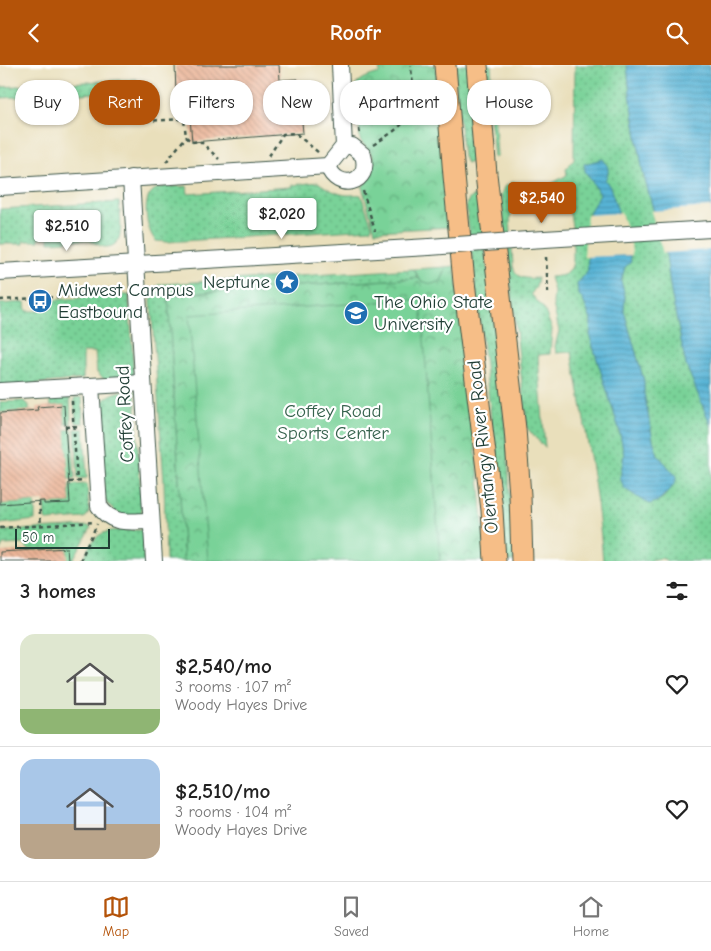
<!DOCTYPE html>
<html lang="en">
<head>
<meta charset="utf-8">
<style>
  :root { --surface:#fff; --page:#f2f2f2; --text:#222; --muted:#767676; --line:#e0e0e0; --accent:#b45309 }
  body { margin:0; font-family:"Comic Neue",sans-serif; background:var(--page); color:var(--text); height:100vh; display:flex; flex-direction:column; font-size:19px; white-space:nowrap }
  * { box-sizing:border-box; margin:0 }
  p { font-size:16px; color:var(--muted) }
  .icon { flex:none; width:28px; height:28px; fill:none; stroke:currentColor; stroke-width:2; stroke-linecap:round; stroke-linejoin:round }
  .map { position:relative; height:496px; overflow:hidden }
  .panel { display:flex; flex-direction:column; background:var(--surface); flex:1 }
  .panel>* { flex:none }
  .banner { position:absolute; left:15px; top:15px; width:681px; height:45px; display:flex; gap:10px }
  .scale { position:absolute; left:15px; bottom:12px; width:95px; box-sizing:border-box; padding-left:5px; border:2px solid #1f3d34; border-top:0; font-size:14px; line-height:18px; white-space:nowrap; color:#1f3d34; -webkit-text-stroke:4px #fff; paint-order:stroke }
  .price { position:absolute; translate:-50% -42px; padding:0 11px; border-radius:5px; background:#fff; color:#222; font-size:16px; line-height:32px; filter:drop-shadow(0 1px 2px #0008) }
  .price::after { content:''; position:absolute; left:50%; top:30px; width:15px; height:11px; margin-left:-8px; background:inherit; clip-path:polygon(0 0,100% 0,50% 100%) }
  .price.current { background:var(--accent); color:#fff }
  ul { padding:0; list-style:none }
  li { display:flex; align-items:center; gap:15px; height:125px; padding:0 20px }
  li+li { border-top:1px solid var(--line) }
  li span { display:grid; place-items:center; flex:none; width:140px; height:100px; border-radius:15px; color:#555 }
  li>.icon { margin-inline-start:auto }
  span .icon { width:60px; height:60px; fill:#fffc; stroke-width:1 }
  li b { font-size:21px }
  h2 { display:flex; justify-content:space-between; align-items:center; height:60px; padding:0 20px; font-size:21px }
  .pill { padding:0 18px; border-radius:20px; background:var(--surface); box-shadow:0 1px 4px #0004; font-size:18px; line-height:45px }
  .pill.current { background:var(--accent); color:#fff }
  header { display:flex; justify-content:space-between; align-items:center; height:65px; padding:0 20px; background:var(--accent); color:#fff; font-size:22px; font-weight:700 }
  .dock { display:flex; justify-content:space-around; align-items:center; height:70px; border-top:1px solid var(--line); background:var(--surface); font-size:14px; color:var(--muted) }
  .dock a { display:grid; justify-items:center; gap:2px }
  .dock .current { color:var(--accent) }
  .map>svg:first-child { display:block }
  .grass { fill:url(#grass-dots); stroke:#4c8866; fill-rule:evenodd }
  .park { fill:url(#park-crowns); stroke:#4c8866 }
  .garden { fill:#79d298; stroke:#4c8866 }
  .water { fill:url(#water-rules); stroke:#3b7884 }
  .pier { fill:#e9dfbb }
  .building { fill:url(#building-back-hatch) }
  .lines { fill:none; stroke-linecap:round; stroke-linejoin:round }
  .minor-casing { stroke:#3d5548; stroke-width:18 }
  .major-casing { stroke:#3d5548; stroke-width:23 }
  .path { stroke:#3d5548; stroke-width:2.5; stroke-dasharray:4 4; stroke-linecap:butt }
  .minor { stroke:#fff; stroke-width:16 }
  .major { stroke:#f6be87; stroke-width:21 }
  .minor-bridge-casing { stroke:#3d5548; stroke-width:18; stroke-linecap:butt }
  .minor-bridge { stroke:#fff; stroke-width:16 }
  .labels { text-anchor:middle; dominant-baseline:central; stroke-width:4.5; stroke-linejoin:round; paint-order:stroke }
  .poi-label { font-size:19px; fill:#1f3d34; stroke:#fff; text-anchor:start }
  .park-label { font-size:19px; fill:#36624d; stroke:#fff }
  .street-label { font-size:19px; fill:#1f3d34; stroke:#fff }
</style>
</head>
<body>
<header><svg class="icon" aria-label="back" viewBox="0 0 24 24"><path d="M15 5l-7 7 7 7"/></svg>Roofr<svg class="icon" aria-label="search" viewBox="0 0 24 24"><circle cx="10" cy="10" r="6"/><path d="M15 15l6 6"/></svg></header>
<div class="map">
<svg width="711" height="496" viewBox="0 0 711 496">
  <defs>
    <pattern id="grass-dots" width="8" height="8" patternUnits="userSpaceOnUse" patternTransform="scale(1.25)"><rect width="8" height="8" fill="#79d298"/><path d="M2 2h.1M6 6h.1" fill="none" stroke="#63ac7d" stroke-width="1.8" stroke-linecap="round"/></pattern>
    <pattern id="park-crowns" width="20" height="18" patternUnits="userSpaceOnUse" patternTransform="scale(1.25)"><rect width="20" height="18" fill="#79d298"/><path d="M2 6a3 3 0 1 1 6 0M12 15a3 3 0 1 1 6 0" fill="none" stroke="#63ac7d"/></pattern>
    <pattern id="water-rules" width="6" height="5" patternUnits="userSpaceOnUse" patternTransform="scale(1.25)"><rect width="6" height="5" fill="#57b3d5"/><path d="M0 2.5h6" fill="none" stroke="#4793ae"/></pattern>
    <pattern id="building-back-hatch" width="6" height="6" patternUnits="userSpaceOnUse" patternTransform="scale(1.25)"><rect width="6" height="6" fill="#ebb395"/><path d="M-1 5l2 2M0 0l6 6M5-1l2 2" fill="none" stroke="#be937a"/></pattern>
  </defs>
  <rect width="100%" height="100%" fill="#fff"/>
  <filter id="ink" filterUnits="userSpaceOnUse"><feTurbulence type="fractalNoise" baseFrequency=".02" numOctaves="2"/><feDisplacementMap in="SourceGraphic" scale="10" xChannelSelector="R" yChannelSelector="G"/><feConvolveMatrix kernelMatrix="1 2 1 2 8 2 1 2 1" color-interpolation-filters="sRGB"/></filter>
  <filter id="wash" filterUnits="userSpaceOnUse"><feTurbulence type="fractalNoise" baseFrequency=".0096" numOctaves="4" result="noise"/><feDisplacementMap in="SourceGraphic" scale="20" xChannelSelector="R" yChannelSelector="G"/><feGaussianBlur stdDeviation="1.12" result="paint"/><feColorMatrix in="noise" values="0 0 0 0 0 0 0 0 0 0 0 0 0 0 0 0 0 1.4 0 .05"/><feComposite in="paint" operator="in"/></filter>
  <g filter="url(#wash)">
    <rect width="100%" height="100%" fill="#e9dfbb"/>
    <g class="grass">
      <path d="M454 0H469L476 96 467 98 463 92Z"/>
      <path d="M485 0H491L497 90 494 93Z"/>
      <path d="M575 0H627L630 29 643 108 666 190 671 227 686 300 711 361V496H667C662 492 656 493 650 496H603C598 426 584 357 572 287L556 288 555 281 559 266 553 239 554 226 550 212C563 211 571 210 573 196 573 183 574 147 565 139 560 135 551 137 545 137L549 120 567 110 566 104 574 94ZM585 106 605 115 614 133 625 202 621 216 625 231 624 246 644 316V328L653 375 658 390 672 408C670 425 669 433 650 439L620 413 624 390 619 364 590 272 591 255 583 235 578 228 577 219 588 206 589 148 596 138 600 129Z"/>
      <path d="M137 14 138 26 0 33V22Z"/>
      <path d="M318 117C326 123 338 130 348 130 353 130 356 129 361 130L372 161 371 164 167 177 156 176C146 166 140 131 156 124 164 120 178 122 187 121L188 129 291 122 292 120Z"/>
      <path d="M513 117C526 118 531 125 533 137L516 141 512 145 510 153 513 201C516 214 526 214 538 213L536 222 531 229 544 244 552 264 550 289 538 290 545 383 527 363 501 131 504 122Z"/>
      <path d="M479 130 507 379 514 496H505L500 428 466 139 471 132Z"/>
      <path d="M119 137C120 152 127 184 104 182 99 181 94 177 89 176 77 174 62 177 49 177V172L39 173V176H23V179H0V144Z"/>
      <path d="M414 204 418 213 168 230 184 496H166L164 416 151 237C152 228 152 221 163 219Z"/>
      <path d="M117 224 123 230H129L134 314 105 315 97 308 95 287H83V314L0 322V239L25 237 26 246H39L38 236 80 233 92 227Z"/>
      <path d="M135 325 142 454C127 452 113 450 105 435L100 341C108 327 120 326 135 325Z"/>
      <path d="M82 332 83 358H76L74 333Z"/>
      <path d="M70 333 71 359H65L64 340 51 341 50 334Z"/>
      <path d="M24 336 29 340V346L0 348V337Z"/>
      <path d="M72 364 75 414H68L65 365Z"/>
      <path d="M75 364H84L87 413 78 414Z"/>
      <path d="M87 419 89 446 87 451 84 453 48 456 45 454 44 439 70 438 69 420Z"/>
      <path d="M0 437V439L35 437V455L0 459Z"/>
      <path d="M89 461 91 463 72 496 29 485 24 479 3 480 0 486V466Z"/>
      <path d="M143 465 144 496H83C96 460 109 466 143 465Z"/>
    </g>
    <g class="park">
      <path d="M379 0H436L450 162 375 166 362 122 372 110 373 101V91L360 75 359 57H353C353 28 346 16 380 8Z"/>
      <path d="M455 201 480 423 486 496H184L168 230 418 213 421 216H441L447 202Z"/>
    </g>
    <g class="garden">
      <path d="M447 202 441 216 432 219 421 216 414 204Z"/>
      <path d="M421 234 440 496H208L189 250Z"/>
    </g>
    <g class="water">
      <path d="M627 0H709L711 21V361L686 300 671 227 666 190 643 108 630 29Z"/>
      <path d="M603 94C609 102 610 106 605 115L610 122 623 161 629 180 631 197 625 202 621 216 625 231 624 246 644 316V328L653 375 658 390 676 411V416L670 425 658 436 650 439 640 434 624 423 620 413 624 390 619 364 590 272 591 255 583 235 578 228 577 219 588 206C587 199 588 151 590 146 593 140 597 135 600 129L585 106 584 99Z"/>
    </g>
    <g class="pier">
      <path d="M711 142V185L663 188 651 146Z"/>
      <path d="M621 148 631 179 632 190 584 192 587 150Z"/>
    </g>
    <g id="blocks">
      <g class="building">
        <path d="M175 0H279L280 15 298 14 303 68 192 77 188 28 176 29Z"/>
        <path d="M64 340 70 438 44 439V436L0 439V348L38 345 37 342Z"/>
        <path d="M67 483 68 496H0V487Z"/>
      </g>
    </g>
  </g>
  <g filter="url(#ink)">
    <use href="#blocks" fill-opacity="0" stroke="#3d5548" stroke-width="1"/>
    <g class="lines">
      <g class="minor-casing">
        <g id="minor">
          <path d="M328 101C337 127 372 119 363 90L352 81H344"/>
          <path d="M131 113 154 496"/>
          <path d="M0 122 328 101 344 81 340 0"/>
          <path d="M528 175 711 164"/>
          <path d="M0 207 429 182"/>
          <path d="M91 321 99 441C112 461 130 456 151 456"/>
          <path d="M0 326 143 318"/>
        </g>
      </g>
      <g class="major-casing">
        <g id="major">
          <path d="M445 0 454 111 464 217 492 445 495 496"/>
          <path d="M477 0 486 109 515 364 520 430 522 496"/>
        </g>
      </g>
      <g class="path">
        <path d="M146 56 184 54 186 72"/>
        <path d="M359 64 360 70"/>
        <path d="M373 80C394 66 411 59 413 31 414 21 411 10 411 0"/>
        <path d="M269 91 283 69 295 68 319 88"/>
        <path d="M166 97 186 72 192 77 200 76 219 94"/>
        <path d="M363 126 375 166"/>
        <path d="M539 131 542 157"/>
        <path d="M546 192 548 227"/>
        <path d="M0 235 77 231 91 225 116 222 123 227"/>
        <path d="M72 336 77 417"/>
        <path d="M65 362 81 361"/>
        <path d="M69 417 85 416"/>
        <path d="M39 437 41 461"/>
        <path d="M0 463 94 457"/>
        <path d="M80 496 97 459"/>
      </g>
      <use href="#minor" class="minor"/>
      <use href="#major" class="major"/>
      <g class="minor-bridge-casing">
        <path id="minor-bridge" d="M429 182 528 175"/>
      </g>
      <use href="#minor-bridge" class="minor-bridge"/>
    </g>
  </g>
  <defs>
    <g id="sight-disc" transform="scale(1.25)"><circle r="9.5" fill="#1f6fb2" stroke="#fff"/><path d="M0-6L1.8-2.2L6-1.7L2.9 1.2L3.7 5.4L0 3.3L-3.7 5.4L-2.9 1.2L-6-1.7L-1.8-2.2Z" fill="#fff"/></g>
    <g id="bus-disc" transform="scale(1.25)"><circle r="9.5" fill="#1f6fb2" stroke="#fff"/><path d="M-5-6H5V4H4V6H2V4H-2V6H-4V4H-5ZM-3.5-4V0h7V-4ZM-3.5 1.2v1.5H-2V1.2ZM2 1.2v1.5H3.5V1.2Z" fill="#fff"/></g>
    <g id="university-disc" transform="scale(1.25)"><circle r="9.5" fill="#1f6fb2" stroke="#fff"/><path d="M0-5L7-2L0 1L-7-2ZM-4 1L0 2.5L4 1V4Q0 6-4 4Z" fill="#fff"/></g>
  </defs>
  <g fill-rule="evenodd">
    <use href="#sight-disc" x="287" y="217"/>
    <use href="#bus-disc" x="40" y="236"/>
    <use href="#university-disc" x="356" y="248"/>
  </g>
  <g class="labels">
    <g class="poi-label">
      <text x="270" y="217" text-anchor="end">Neptune</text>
      <text x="58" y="225">Midwest Campus<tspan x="58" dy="22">Eastbound</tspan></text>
      <text x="374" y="237">The Ohio State<tspan x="374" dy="22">University</tspan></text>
    </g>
    <g class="park-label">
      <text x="333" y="346">Coffey Road<tspan x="333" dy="22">Sports Center</tspan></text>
    </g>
    <g class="street-label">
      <text transform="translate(125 349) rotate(-93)">Coffey Road</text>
      <text transform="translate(483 382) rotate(-96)">Olentangy River Road</text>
    </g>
  </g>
</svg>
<div class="scale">50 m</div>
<b class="price current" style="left:542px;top:159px">$2,540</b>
<b class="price" style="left:282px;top:175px">$2,020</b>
<b class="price" style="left:67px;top:187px">$2,510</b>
<div class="banner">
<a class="pill">Buy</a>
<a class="pill current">Rent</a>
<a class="pill">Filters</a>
<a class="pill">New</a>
<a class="pill">Apartment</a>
<a class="pill">House</a>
</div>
</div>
<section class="panel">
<h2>3 homes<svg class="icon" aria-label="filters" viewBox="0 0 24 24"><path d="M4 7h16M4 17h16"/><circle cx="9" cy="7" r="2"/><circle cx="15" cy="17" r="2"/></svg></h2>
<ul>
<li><span style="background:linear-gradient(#dfe7d0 75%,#8fb573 0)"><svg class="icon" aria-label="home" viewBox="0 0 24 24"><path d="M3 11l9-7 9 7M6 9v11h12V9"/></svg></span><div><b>$2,540/mo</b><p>3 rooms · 107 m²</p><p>Woody Hayes Drive</p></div><svg class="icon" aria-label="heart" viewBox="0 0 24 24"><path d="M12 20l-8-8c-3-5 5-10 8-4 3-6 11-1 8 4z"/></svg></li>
<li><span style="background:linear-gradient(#a9c7e8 65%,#b9a48a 0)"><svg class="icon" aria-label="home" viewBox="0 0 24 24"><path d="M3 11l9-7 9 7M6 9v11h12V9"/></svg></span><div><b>$2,510/mo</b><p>3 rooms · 104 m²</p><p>Woody Hayes Drive</p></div><svg class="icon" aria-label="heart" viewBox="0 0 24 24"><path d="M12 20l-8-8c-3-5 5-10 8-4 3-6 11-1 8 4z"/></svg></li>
</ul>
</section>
<nav class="dock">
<a class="current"><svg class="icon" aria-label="map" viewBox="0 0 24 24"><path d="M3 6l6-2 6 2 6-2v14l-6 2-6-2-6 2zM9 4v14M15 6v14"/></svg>Map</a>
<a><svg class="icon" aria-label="saved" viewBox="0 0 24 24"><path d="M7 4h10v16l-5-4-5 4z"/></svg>Saved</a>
<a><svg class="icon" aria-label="home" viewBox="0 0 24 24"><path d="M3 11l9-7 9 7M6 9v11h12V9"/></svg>Home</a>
</nav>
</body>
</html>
